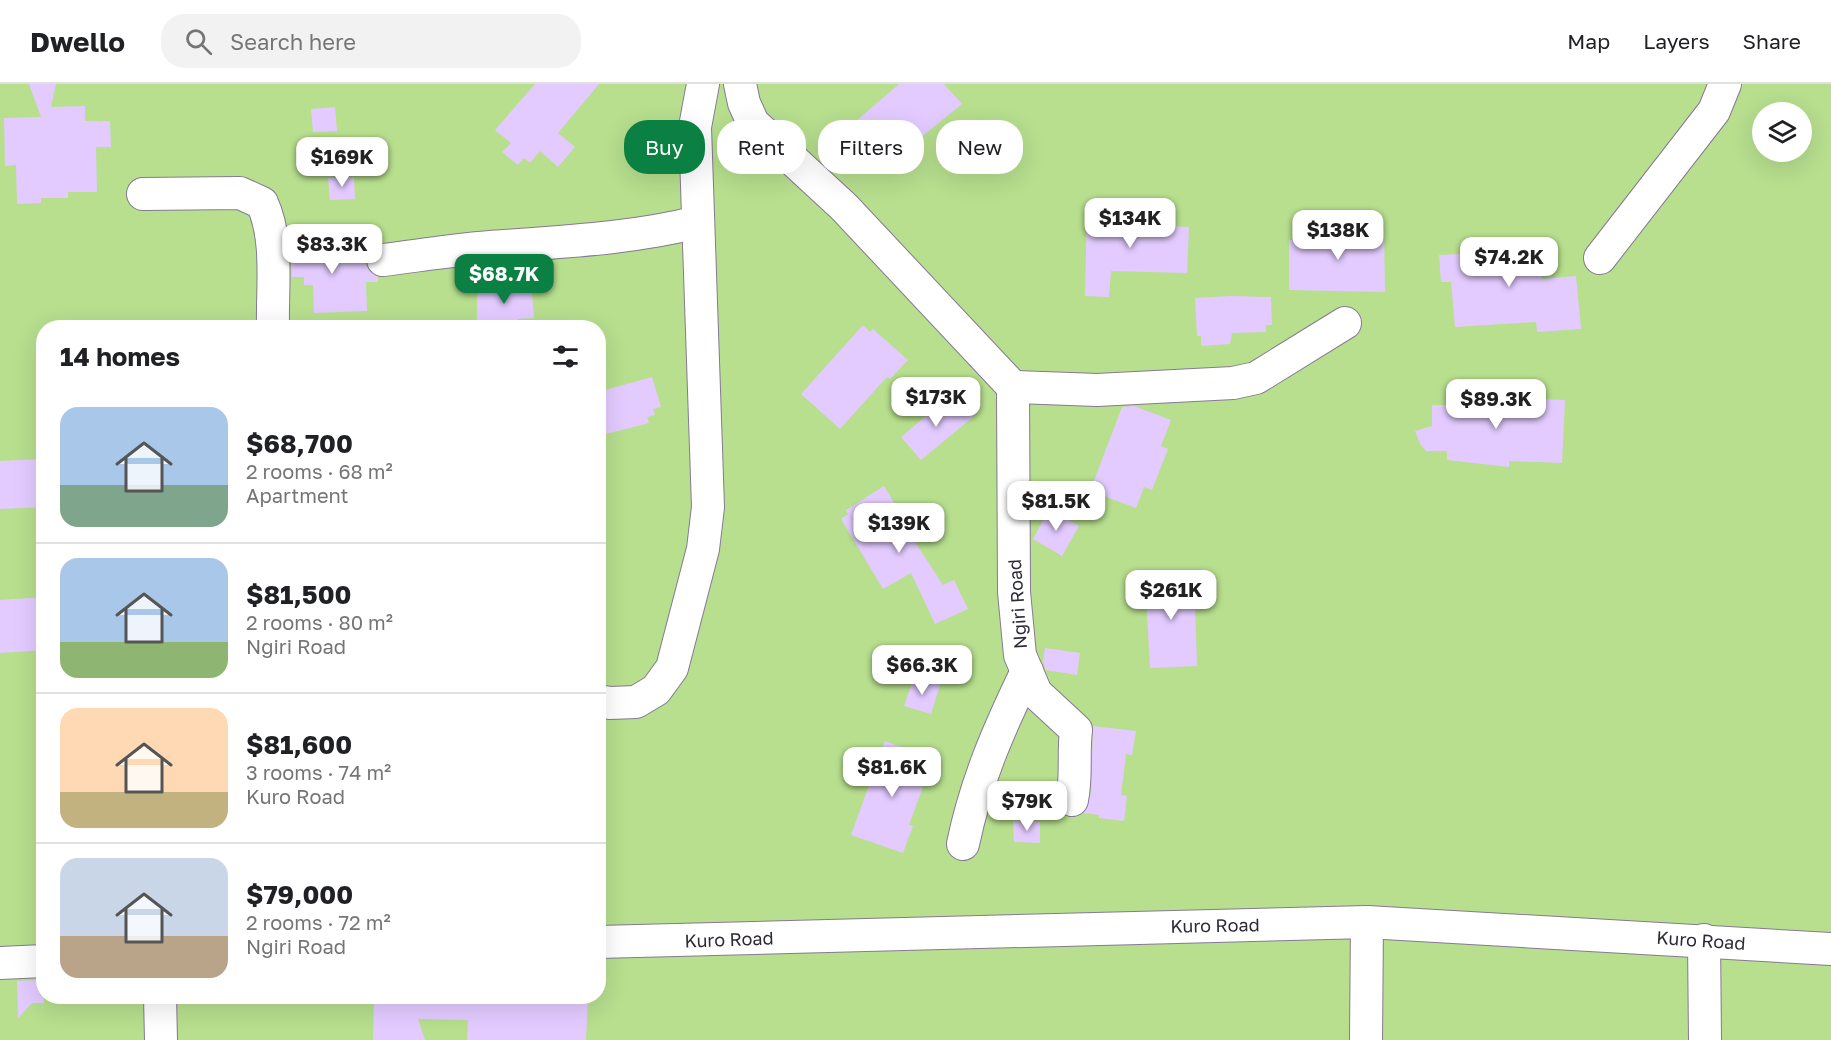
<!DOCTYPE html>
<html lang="en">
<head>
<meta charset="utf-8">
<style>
  :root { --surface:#fff; --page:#f2f2f2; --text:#202124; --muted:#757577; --line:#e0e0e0; --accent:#0b8043 }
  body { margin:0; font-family:"Golos Text",sans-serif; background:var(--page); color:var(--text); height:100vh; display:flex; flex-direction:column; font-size:22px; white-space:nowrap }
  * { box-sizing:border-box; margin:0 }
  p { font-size:20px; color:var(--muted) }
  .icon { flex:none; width:33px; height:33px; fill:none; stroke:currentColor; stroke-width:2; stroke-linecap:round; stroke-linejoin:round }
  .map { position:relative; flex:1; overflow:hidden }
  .drawer { position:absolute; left:36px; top:236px; width:570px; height:684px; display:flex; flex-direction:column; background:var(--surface); border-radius:24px; box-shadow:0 6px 24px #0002 }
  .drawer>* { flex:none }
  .hud { position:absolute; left:624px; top:36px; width:570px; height:54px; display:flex; gap:12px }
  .controls { position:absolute; left:1752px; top:18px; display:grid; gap:12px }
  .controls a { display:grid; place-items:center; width:60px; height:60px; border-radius:50%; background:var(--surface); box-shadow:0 6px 24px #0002; font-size:30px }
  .price { position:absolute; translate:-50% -51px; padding:0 14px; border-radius:12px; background:#fff; color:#222; font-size:20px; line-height:39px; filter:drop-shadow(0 2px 3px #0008) }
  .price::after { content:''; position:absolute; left:50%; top:36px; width:18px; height:14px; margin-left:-9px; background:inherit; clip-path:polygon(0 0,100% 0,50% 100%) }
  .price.selected { background:var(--accent); color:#fff }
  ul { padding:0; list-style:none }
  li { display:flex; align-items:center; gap:18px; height:150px; padding:0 24px }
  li+li { border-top:2px solid var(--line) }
  li span { display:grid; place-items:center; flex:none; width:168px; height:120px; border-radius:18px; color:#555 }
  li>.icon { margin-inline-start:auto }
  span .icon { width:72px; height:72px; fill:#fffc; stroke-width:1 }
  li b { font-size:26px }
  h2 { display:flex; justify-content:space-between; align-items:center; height:72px; padding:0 24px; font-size:26px }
  .pill { padding:0 21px; border-radius:24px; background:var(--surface); box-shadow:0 6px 24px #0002; font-size:21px; line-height:54px }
  .pill.selected { background:var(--accent); color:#fff }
  header { display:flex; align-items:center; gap:36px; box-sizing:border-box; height:84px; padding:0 30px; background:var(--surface); border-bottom:2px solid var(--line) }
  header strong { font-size:28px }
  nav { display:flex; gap:33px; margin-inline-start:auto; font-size:21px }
  .search { width:420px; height:54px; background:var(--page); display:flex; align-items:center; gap:15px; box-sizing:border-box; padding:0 21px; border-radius:24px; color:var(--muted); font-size:22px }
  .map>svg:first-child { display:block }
  .green { fill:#b7df8e; fill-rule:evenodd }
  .building { fill:#e3cbff }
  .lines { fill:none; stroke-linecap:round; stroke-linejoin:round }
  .street-casing { stroke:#867995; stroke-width:34 }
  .street { stroke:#fff; stroke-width:32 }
  .labels { text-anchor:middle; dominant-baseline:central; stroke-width:4.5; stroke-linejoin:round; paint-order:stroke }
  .street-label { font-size:18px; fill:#2e2935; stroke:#fff }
</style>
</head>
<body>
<header>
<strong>Dwello</strong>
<div class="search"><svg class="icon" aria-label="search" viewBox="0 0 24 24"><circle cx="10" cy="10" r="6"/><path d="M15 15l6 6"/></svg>Search here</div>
<nav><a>Map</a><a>Layers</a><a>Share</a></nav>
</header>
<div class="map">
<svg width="1831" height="956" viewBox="0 0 1831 956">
  <rect width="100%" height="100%" fill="#f4ecff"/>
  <path class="green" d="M0 0H1831V956H0ZM1762 28H1802V68H1762ZM44 243H598V912H44Z"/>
  <g class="building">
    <path d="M29 0H56L51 23 85 22V37H110L111 63H96L97 108H68V114H41V119L17 120 16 81 5 82 4 34 41 33Z"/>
    <path d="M535 0H599L558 49 575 63 558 83 540 67 530 79 524 74 518 81 502 68 511 59 495 46Z"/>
    <path d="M899 0H944L962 20 898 72 892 64 888 68 877 55 874 57 856 37Z"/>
    <path d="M335 23 337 47 313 48 311 25Z"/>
    <path d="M354 93 355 115 330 116 328 94Z"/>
    <path d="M1087 122 1116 124 1115 140 1189 143 1187 189 1111 187 1109 213 1085 212Z"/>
    <path d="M288 143H301L300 164 372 162 366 170 365 179 369 187 378 193V198H366L367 227 314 229 313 201H304V193H292Z"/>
    <path d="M1384 145 1385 208 1289 206V156H1301V147Z"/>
    <path d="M1526 153V174L1540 172 1542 195 1576 192 1581 245 1537 248 1536 238 1455 243 1451 198H1441L1439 171 1481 169V154Z"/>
    <path d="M531 198 534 234 518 235 519 243H477V203Z"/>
    <path d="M1230 212 1271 213 1272 241H1266V248L1232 249 1230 260 1201 262V252H1197L1195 214Z"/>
    <path d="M863 241 870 248 873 245 908 276 890 295 887 293 840 345 801 310Z"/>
    <path d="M652 293 661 323 653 325 655 331 647 333 649 339 598 352V308Z"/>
    <path d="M1484 306 1533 326V315L1565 316 1562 379 1509 377V383L1447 376V367H1426L1420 360 1415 347 1432 342V321H1455V307Z"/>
    <path d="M946 315 952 323 960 317 973 333 921 376 901 353Z"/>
    <path d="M1134 322 1171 336 1161 362 1168 365 1152 406 1144 403 1136 424 1090 407 1122 323Z"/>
    <path d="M44 375V423L0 425V377Z"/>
    <path d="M884 402 896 422 893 424 943 501 954 496 968 525 935 540 911 489 883 505 841 435 848 430 846 426Z"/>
    <path d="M1049 425 1079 442 1062 472 1033 455Z"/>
    <path d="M1194 491 1197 582 1150 584 1145 493Z"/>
    <path d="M44 513V566L0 569V516Z"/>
    <path d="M1045 564 1080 569 1077 591 1046 586 1043 578Z"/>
    <path d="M914 593 940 601 931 630 904 622Z"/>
    <path d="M1093 642 1136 647 1132 671 1126 670 1121 711 1127 712 1124 737 1099 734V731L1084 729 1091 709Z"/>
    <path d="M885 657 924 671 921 677 931 681 909 741 913 742 903 769 851 751Z"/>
    <path d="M1013 737 1040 738V759L1014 758Z"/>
    <path d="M44 896V919H32L18 934 17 897Z"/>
    <path d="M374 912 588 914 586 956H467L468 936 418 935 425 956H373Z"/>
  </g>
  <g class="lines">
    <g class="street-casing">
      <g id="street">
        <path d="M740 0 744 19 753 39 844 123 1013 303 1014 508 1020 571 1036 609 1076 646C1073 670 1077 692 1072 716"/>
        <path d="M143 110 240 109 262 119C279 155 272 204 273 243"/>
        <path d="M1600 174 1714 27 1725 0"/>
        <path d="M383 176C415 172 447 167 479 164 553 158 626 156 698 138"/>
        <path d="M1013 303 1097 306 1233 299 1256 294 1345 239"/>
        <path d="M598 617 610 619 636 618 656 606 672 584 703 465 708 423 695 43 703 0"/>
        <path d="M963 760C976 697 999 645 1027 587"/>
        <path d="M1704 856 1705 956"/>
        <path d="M598 858 1367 838 1831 865"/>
        <path d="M0 879 44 877"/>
        <path d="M160 912 161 956"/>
        <path d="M1366 956 1367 838"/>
      </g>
    </g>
    <use href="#street" class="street"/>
  </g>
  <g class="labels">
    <g class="street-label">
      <text transform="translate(1017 520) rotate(-94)">Ngiri Road</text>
      <text transform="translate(1215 841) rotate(-1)">Kuro Road</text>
      <text transform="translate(729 855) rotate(-2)">Kuro Road</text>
      <text transform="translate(1701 856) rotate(4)">Kuro Road</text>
    </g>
  </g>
</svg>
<div class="controls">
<a><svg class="icon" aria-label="layers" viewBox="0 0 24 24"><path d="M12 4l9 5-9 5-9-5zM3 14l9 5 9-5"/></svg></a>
</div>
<b class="price" style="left:342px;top:104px">$169K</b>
<b class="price" style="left:1130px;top:165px">$134K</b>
<b class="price" style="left:1338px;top:177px">$138K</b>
<b class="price" style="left:332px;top:191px">$83.3K</b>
<b class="price" style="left:1509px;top:204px">$74.2K</b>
<b class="price selected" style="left:504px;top:221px">$68.7K</b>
<b class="price" style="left:936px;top:344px">$173K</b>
<b class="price" style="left:1496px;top:346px">$89.3K</b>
<b class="price" style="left:1056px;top:448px">$81.5K</b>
<b class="price" style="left:899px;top:470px">$139K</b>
<b class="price" style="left:1171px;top:537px">$261K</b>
<b class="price" style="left:922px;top:612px">$66.3K</b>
<b class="price" style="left:892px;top:714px">$81.6K</b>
<b class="price" style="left:1027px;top:748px">$79K</b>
<div class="hud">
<a class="pill selected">Buy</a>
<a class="pill">Rent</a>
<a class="pill">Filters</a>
<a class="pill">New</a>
</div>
<section class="drawer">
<h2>14 homes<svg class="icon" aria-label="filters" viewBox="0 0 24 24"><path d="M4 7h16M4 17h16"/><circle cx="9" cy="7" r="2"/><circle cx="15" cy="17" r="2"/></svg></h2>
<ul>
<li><span style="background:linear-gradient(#a9c7e8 65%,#7fa58c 0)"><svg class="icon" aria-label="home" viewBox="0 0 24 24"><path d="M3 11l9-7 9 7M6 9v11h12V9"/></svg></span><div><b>$68,700</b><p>2 rooms · 68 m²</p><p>Apartment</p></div></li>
<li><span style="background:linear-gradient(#a9c7e8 70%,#8fb573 0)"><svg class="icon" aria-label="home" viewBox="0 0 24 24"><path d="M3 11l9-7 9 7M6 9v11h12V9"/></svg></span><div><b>$81,500</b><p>2 rooms · 80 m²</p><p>Ngiri Road</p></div></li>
<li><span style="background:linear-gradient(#ffd9b3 70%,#c2b280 0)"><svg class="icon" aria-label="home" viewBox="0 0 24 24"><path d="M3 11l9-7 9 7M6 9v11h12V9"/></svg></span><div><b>$81,600</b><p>3 rooms · 74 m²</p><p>Kuro Road</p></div></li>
<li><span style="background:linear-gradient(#c9d6e8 65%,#b9a48a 0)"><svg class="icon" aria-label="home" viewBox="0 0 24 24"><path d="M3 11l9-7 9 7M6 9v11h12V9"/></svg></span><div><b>$79,000</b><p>2 rooms · 72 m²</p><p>Ngiri Road</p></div></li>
</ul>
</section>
</div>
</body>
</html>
